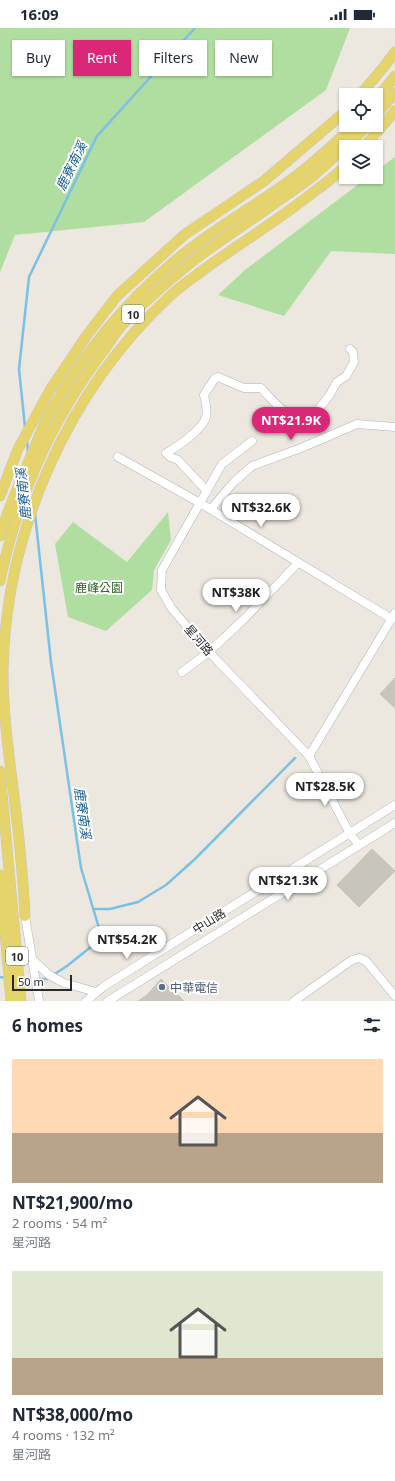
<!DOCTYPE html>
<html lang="en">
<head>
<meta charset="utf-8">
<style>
  :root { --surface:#fff; --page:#f2f2f3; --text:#1f2937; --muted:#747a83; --accent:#db2777 }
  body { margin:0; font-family:"Noto Sans","Noto Sans TC",sans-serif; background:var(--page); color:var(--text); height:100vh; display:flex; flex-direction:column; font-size:15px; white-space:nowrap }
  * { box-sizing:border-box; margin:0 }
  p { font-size:13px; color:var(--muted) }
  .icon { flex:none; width:22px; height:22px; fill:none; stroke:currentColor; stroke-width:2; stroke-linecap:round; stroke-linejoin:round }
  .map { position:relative; height:973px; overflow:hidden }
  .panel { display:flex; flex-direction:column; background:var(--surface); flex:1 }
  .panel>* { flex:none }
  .top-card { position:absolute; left:12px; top:12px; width:371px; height:36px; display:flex; gap:8px }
  .buttons { position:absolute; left:339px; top:60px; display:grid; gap:8px }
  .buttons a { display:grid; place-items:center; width:44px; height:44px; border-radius:0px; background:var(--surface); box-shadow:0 1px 3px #0004; font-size:20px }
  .scale { position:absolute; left:12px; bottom:10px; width:60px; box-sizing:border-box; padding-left:4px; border:2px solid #2b2b2b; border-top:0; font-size:11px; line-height:14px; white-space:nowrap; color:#2b2b2b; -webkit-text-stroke:3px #fff; paint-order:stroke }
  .price { position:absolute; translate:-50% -34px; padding:0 9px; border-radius:14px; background:#fff; color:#222; font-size:13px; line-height:26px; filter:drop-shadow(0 1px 2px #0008) }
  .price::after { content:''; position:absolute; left:50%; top:24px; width:12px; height:9px; margin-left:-6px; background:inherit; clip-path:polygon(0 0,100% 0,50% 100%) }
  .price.active { background:var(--accent); color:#fff }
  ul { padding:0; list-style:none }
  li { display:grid; align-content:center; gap:8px; height:212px; padding:0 12px }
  li span { display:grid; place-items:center; height:124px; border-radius:0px; color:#555 }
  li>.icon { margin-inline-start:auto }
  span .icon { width:72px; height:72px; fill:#fffc; stroke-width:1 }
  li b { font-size:17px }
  h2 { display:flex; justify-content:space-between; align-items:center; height:48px; padding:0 12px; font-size:17px }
  .tag { padding:0 14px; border-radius:0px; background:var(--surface); box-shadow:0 1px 3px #0004; font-size:14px; line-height:36px }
  .tag.active { background:var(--accent); color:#fff }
  .status { display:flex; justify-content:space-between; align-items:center; height:28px; padding:0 20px; background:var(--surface); direction:ltr }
  .status svg { height:11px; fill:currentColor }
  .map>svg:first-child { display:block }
  .green { fill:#b0dea0 }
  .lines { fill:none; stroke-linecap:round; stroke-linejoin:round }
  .stream { stroke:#7bc0e5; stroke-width:2.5 }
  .building { fill:#c8c5bd; stroke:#c7c3b9 }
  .minor-casing { stroke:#b2b4be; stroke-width:9 }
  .major-casing { stroke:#c8c8c8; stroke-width:11 }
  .minor { stroke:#fff; stroke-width:8 }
  .major { stroke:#e5d36b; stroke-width:10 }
  .service-dot { fill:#5c6f8a; stroke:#fff; stroke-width:1.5 }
  .labels { text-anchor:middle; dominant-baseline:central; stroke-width:4; stroke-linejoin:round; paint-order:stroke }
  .shield { fill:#fff; stroke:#6b6b6b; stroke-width:1 }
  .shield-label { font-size:11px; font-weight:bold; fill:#2b2b2b }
  .park-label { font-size:12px; fill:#296321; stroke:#fff }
  .street-label { font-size:12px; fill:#2b2b2b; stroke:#fff }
  .service-label { font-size:12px; fill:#4e5e75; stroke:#fff; text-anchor:start }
  .water-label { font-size:13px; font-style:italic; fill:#195f92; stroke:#fff }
</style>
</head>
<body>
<div class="status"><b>16:09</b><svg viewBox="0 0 49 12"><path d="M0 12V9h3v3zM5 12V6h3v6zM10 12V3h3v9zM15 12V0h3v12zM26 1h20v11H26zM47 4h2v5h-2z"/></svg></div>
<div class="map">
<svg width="395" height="973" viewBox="0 0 395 973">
  <rect width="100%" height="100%" fill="#ece7df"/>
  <g class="green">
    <path d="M0 0H350L326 62 144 194 15 207 0 244Z"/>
    <path d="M395 129V226L331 223 284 288 218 267 245 242 368 149H376V143Z"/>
    <path d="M168 484 171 512 154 542 152 562 106 603 68 589 55 516 73 494 127 534Z"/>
  </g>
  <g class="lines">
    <g class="stream">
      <path d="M25 399 19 341 29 249 97 108 195 0"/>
      <path d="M27 412 28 425"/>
      <path d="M35 486 51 634 81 840 102 910 67 938 47 951H38"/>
      <path d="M93 881H110L138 874 166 857 195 831 295 730"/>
      <path d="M0 949 7 950"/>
      <path d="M22 950 33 951"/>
    </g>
  </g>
  <g class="building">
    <path d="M395 650V680L380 666Z"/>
    <path d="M372 821 395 843 359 879 337 857Z"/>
    <path d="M161 951 184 973H138L147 967Z"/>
  </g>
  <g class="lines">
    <g class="minor-casing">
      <g id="minor">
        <path d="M252 413 222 436 162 542 161 562 172 581 209 624 309 728 350 806 359 817"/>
        <path d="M118 429 200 475 392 591"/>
        <path d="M207 463 178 432 170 429 166 425C176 420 203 401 206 389 208 382 205 373 204 367L215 350 218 349 244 360H261C273 373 290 394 309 393L329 368 337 354 346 348 354 334 353 324 350 321"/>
        <path d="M211 481 233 455 252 438 301 420 357 396 395 399"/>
        <path d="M182 644 209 624 245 590 298 535"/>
        <path d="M309 728 395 585"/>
        <path d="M25 888 39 973"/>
        <path d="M33 932 49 947 64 955 96 964"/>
        <path d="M86 973 103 959 146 932 395 777"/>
        <path d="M108 973 395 795"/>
        <path d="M294 973 352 932 359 930 366 933 395 968"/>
      </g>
    </g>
    <g class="major-casing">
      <g id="major">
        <path d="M360 67 383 40 395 24"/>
        <path d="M376 72 395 48"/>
        <path d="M376 87 395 65"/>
        <path d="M364 119 395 83"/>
        <path d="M0 468 18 421 50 362 87 307 117 268 184 207 264 153 346 83"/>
        <path d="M0 508C7 483 18 459 28 435 35 419 41 401 50 385 82 327 125 275 176 232 213 201 254 179 292 151 314 135 334 116 354 97"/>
        <path d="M0 553C17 471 51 393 101 326 108 317 114 306 122 297 141 276 163 258 184 240 213 216 245 197 275 175 288 166 302 157 314 147 330 133 345 119 361 104L367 97"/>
        <path d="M0 743 21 973"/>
        <path d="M0 847 11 973"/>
        <path d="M25 888C23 848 19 808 14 768 9 727 3 686 3 644 5 504 68 362 171 267 182 257 194 249 206 240 242 214 280 191 315 163 326 155 337 147 346 137"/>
      </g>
    </g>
    <use href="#minor" class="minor"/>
    <use href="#major" class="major"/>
  </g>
  <circle class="service-dot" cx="162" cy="959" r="4"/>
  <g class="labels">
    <g class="shield">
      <rect x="122" y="277" width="22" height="18" rx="3"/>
      <rect x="6" y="919" width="22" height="18" rx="3"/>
    </g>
    <g class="shield-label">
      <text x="133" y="286">10</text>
      <text x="17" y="928">10</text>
    </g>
    <g class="park-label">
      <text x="99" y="559">鹿峰公園</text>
    </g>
    <g class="street-label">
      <text transform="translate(199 612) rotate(49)">星河路</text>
      <text transform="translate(209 893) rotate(-32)">中山路</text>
    </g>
    <g class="service-label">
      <text x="170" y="959">中華電信</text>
    </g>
    <g class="water-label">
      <text transform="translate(71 138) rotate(-64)">鹿寮南溪</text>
      <text transform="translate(23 466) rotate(-96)">鹿寮南溪</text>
      <text transform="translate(83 785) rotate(82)">鹿寮南溪</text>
    </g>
  </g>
</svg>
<div class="buttons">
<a><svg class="icon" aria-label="locate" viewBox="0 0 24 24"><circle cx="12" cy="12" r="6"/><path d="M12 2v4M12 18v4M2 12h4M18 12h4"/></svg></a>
<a><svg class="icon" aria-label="layers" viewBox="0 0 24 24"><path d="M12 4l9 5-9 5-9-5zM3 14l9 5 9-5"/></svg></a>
</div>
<div class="scale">50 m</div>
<b class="price active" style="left:291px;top:413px">NT$21.9K</b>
<b class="price" style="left:261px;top:500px">NT$32.6K</b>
<b class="price" style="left:236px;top:585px">NT$38K</b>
<b class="price" style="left:325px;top:779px">NT$28.5K</b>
<b class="price" style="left:288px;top:873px">NT$21.3K</b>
<b class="price" style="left:127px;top:932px">NT$54.2K</b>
<div class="top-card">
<a class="tag">Buy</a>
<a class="tag active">Rent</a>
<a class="tag">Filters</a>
<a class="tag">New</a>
</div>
</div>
<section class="panel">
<h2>6 homes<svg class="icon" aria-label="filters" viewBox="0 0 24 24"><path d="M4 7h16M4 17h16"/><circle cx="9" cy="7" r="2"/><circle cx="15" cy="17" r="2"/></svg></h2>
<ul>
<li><span style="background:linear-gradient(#ffd9b3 60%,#b9a48a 0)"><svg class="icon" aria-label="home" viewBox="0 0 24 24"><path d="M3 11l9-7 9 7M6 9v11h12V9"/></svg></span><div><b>NT$21,900/mo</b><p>2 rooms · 54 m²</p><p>星河路</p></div></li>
<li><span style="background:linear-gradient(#dfe7d0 70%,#b9a48a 0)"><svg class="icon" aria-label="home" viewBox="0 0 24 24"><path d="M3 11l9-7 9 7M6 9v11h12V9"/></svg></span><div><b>NT$38,000/mo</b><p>4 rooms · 132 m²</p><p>星河路</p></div></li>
</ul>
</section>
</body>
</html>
